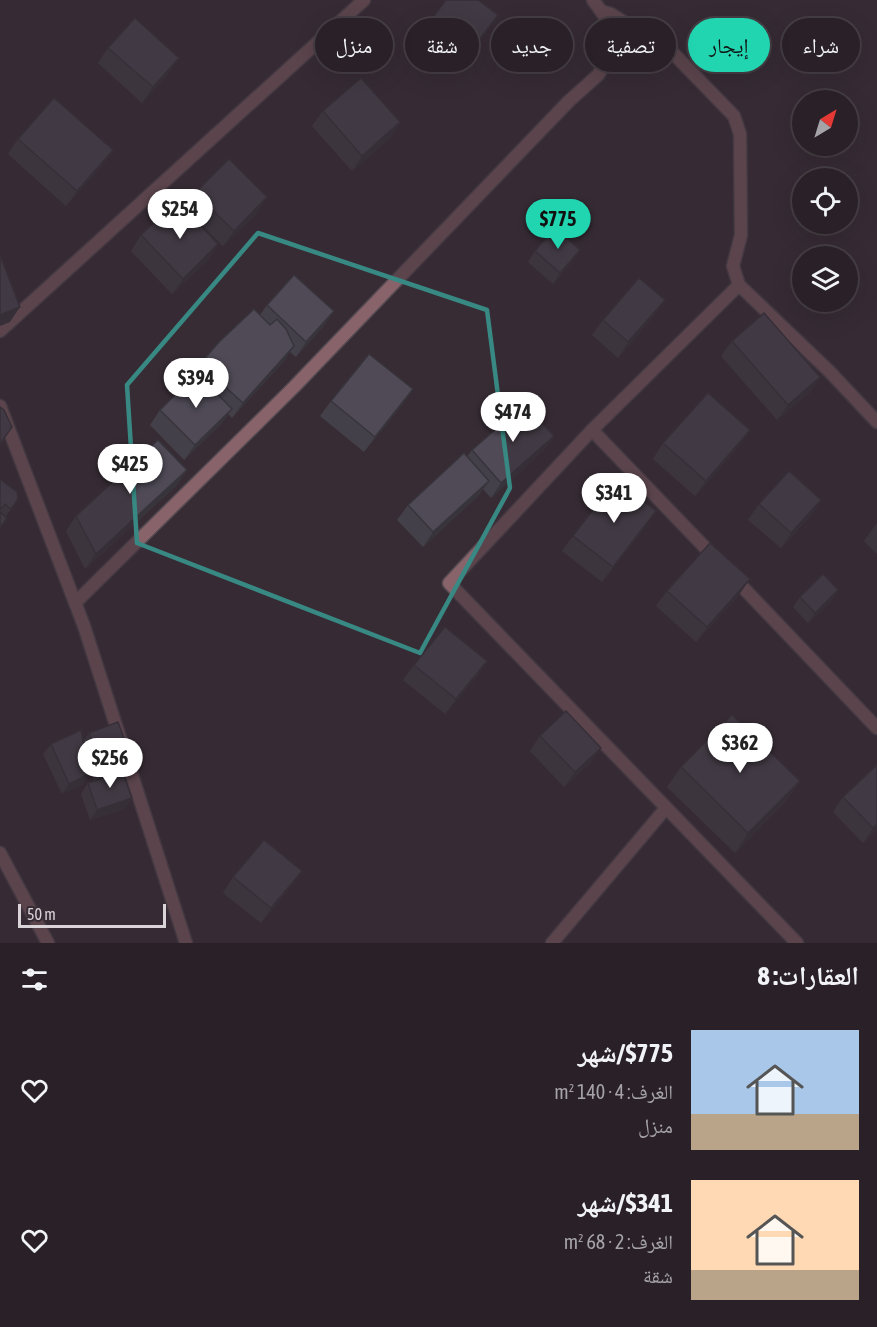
<!DOCTYPE html>
<html lang="ar">
<head>
<meta charset="utf-8">
<style>
  :root { --surface:#292127; --page:#352e33; --text:#f1f3f6; --muted:#a5a3a7; --line:#453e44; --accent:#21d5b0 }
  body { margin:0; font-family:"Asap Condensed","Noto Naskh Arabic",sans-serif; background:var(--page); color:var(--text); direction:rtl; height:100vh; display:flex; flex-direction:column; font-size:22px; white-space:nowrap }
  * { box-sizing:border-box; margin:0 }
  p { font-size:20px; color:var(--muted) }
  .icon { flex:none; width:33px; height:33px; fill:none; stroke:currentColor; stroke-width:2; stroke-linecap:round; stroke-linejoin:round }
  .map { position:relative; height:943px; overflow:hidden; direction:ltr }
  .side { display:flex; flex-direction:column; background:var(--surface); flex:1 }
  .side>* { flex:none }
  .guide { position:absolute; left:18px; top:18px; width:842px; height:54px; direction:rtl; display:flex; gap:12px }
  .needle { width:39px; rotate:38deg }
  .buttons { position:absolute; left:792px; top:90px; display:grid; gap:12px }
  .buttons a { display:grid; place-items:center; width:66px; height:66px; border-radius:50%; background:var(--surface); box-shadow:0 6px 24px #0002,0 0 0 2px var(--line); font-size:30px }
  .scale { position:absolute; left:18px; bottom:15px; width:148px; box-sizing:border-box; padding-left:6px; border:3px solid #dad3d8; border-top:0; font-size:16px; line-height:21px; white-space:nowrap; color:#dad3d8; -webkit-text-stroke:4px #372c34; paint-order:stroke }
  .price { position:absolute; translate:-50% -51px; padding:0 14px; border-radius:21px; background:#fff; color:#222; font-size:20px; line-height:39px; filter:drop-shadow(0 2px 3px #0008) }
  .price::after { content:''; position:absolute; left:50%; top:36px; width:18px; height:14px; margin-left:-9px; background:inherit; clip-path:polygon(0 0,100% 0,50% 100%) }
  .price.current { background:var(--accent); color:#111 }
  ul { padding:0; list-style:none }
  li { display:flex; align-items:center; gap:18px; height:150px; padding:0 18px }
  li span { display:grid; place-items:center; flex:none; width:168px; height:120px; border-radius:0px; color:#555 }
  li>.icon { margin-inline-start:auto }
  span .icon { width:72px; height:72px; fill:#fffc; stroke-width:1 }
  li b { font-size:26px }
  h2 { display:flex; justify-content:space-between; align-items:center; height:72px; padding:0 18px; font-size:26px }
  .pill { padding:0 21px; border-radius:27px; background:var(--surface); box-shadow:0 6px 24px #0002,0 0 0 2px var(--line); font-size:21px; line-height:54px }
  .pill.current { background:var(--accent); color:#111 }
  .map>svg:first-child { display:block }
  .lines { fill:none; stroke-linecap:round; stroke-linejoin:round }
  .minor-casing { stroke:#544a52; stroke-width:15 }
  .tertiary-casing { stroke:#544a52; stroke-width:15 }
  .minor { stroke:#886369; stroke-width:12 }
  .tertiary { stroke:#886369; stroke-width:12 }
  .wall { fill:#44404a }
  .shaded-wall { fill:#37343c }
  .building { fill:#4f4a56; stroke:#37343c; stroke-width:1.5 }
  .marked { fill:none; stroke:#388983; stroke-width:4.5; stroke-linejoin:round }
</style>
</head>
<body>
<div class="map">
<svg width="877" height="943" viewBox="0 0 877 943">
  <rect width="100%" height="100%" fill="#372c34"/>
  <g class="lines">
    <g class="minor-casing">
      <g id="minor">
        <path d="M601 11 611 14 672 52 734 116 740 134 741 235 733 266 739 285 829 371 877 422"/>
        <path d="M0 331 364 0"/>
        <path d="M592 430 739 285"/>
        <path d="M717 560 592 430 449 583 797 943"/>
        <path d="M733 577 877 728"/>
        <path d="M75 603 294 387 569 101 598 75 609 57V41L606 18 593 0"/>
        <path d="M0 853 48 943"/>
        <path d="M552 943 666 808"/>
      </g>
    </g>
    <g class="tertiary-casing">
      <path id="tertiary" d="M0 406 84 626 186 943"/>
    </g>
    <use href="#minor" class="minor"/>
    <use href="#tertiary" class="tertiary"/>
  </g>
  <g class="wall">
    <path d="M432 19 487 30 462 64 422 34Z"/>
    <path d="M108 48 169 73 142 103 98 63Z"/>
    <path d="M323 111 400 122 390 138 352 171 312 126Z"/>
    <path d="M18 139 113 150 102 165 66 206 8 154Z"/>
    <path d="M195 193 257 213 223 246 185 208Z"/>
    <path d="M141 235 218 244 208 260 172 294 131 251Z"/>
    <path d="M535 251 573 260 553 284 528 262Z"/>
    <path d="M665 300 654 315 618 358 592 335 603 320Z"/>
    <path d="M267 305 334 311 323 327 296 357 290 352 284 361 232 418 228 414 221 424 184 460 150 425 160 410 190 380H189L200 364 260 315Z"/>
    <path d="M732 341 820 377 810 392 777 420 721 356Z"/>
    <path d="M413 389 402 405 364 452 320 416 331 401Z"/>
    <path d="M554 436 543 451 491 498 483 489 478 496 423 547 397 520 408 505 467 457 472 450Z"/>
    <path d="M663 443 739 446 695 496 653 459Z"/>
    <path d="M187 470 176 486 85 569 66 531 76 516Z"/>
    <path d="M0 479 18 499 6 516 0 528Z"/>
    <path d="M759 504 811 515 781 548 748 520Z"/>
    <path d="M877 523V554L864 541Z"/>
    <path d="M646 526 602 582 562 551 573 536Z"/>
    <path d="M667 591 739 595 696 642 656 606Z"/>
    <path d="M800 597 831 601 808 623 793 607Z"/>
    <path d="M414 665 477 676 445 714 403 680Z"/>
    <path d="M89 733 130 754 123 764 111 769 112 772 132 798 124 809 90 820 81 794 88 783 93 781V780L97 774 94 776 85 753 89 774 82 785 62 794 43 754 51 744 83 742Z"/>
    <path d="M540 736 590 763 564 787 530 751Z"/>
    <path d="M877 765V829L863 843 833 812 843 797Z"/>
    <path d="M681 767 800 781 786 801 735 853 667 787Z"/>
    <path d="M302 871 291 886 261 923 223 893 233 877Z"/>
  </g>
  <g class="shaded-wall">
    <path d="M498 15 487 30 462 64 472 49Z"/>
    <path d="M179 58 169 73 142 103 153 87Z"/>
    <path d="M400 122 390 138 352 171 362 156Z"/>
    <path d="M113 150 102 165 66 206 77 191Z"/>
    <path d="M267 197 257 213 223 246 234 231Z"/>
    <path d="M218 244 208 260 172 294 183 279Z"/>
    <path d="M580 250 573 260 553 284 560 273Z"/>
    <path d="M665 300 654 315 618 358 628 342Z"/>
    <path d="M20 307 10 322 0 326V315Z"/>
    <path d="M334 311 323 327 296 357 306 342Z"/>
    <path d="M294 346 284 361 232 418 243 403Z"/>
    <path d="M820 377 810 392 777 420 788 405Z"/>
    <path d="M413 389 402 405 364 452 375 437Z"/>
    <path d="M232 409 221 424 184 460 195 445Z"/>
    <path d="M750 430 739 446 695 496 706 481Z"/>
    <path d="M554 436 543 451 491 498 501 483Z"/>
    <path d="M187 470 176 486 85 569 96 554Z"/>
    <path d="M489 481 478 496 423 547 433 532Z"/>
    <path d="M821 500 811 515 781 548 791 533Z"/>
    <path d="M656 511 646 526 602 582 613 567Z"/>
    <path d="M750 579 739 595 696 642 707 627Z"/>
    <path d="M838 590 831 601 808 623 815 613Z"/>
    <path d="M487 661 477 676 445 714 456 699Z"/>
    <path d="M601 748 590 763 564 787 575 772Z"/>
    <path d="M130 754 123 764 101 773 100 770 97 774 94 776 101 765Z"/>
    <path d="M89 774 82 785 62 794 69 784Z"/>
    <path d="M800 781 786 801 735 853 748 833Z"/>
    <path d="M132 798 124 809 90 820 97 810Z"/>
    <path d="M877 824V829L863 843 873 828Z"/>
    <path d="M302 871 291 886 261 923 271 908Z"/>
  </g>
  <g class="building">
    <path d="M446 0H478L498 15 472 49 432 19Z"/>
    <path d="M135 18 179 58 153 87 108 48Z"/>
    <path d="M361 78 400 122 362 156 323 111Z"/>
    <path d="M54 98 113 150 77 191 18 139Z"/>
    <path d="M229 159 267 197 234 231 195 193Z"/>
    <path d="M177 201 218 244 183 279 141 235Z"/>
    <path d="M555 228 580 250 560 273 535 251Z"/>
    <path d="M0 255 20 307 0 315Z"/>
    <path d="M294 275 334 311 306 342 267 305Z"/>
    <path d="M639 278 665 300 628 342 603 320Z"/>
    <path d="M254 309 270 325 277 319 286 329 294 346 243 403 200 364 219 342Z"/>
    <path d="M764 313 820 377 788 405 732 341Z"/>
    <path d="M369 354 413 389 375 437 331 401Z"/>
    <path d="M197 373 232 409 195 445 160 410Z"/>
    <path d="M708 393 750 430 706 481 663 443Z"/>
    <path d="M524 404 554 436 501 483 472 450Z"/>
    <path d="M0 407 4 410 12 427 0 444Z"/>
    <path d="M158 440 187 470 96 554 76 516Z"/>
    <path d="M464 453 489 481 433 532 408 505Z"/>
    <path d="M789 471 821 500 791 533 759 504Z"/>
    <path d="M0 479 17 492 18 499 11 509 5 504 0 510Z"/>
    <path d="M616 480 656 511 613 567 573 536Z"/>
    <path d="M0 512 7 518 0 528Z"/>
    <path d="M710 543 750 579 707 627 667 591Z"/>
    <path d="M823 574 838 590 815 613 800 597Z"/>
    <path d="M445 627 487 661 456 699 414 665Z"/>
    <path d="M566 711 601 748 575 772 540 736Z"/>
    <path d="M732 715 800 781 748 833 681 767Z"/>
    <path d="M118 722 130 754 101 765 89 733Z"/>
    <path d="M81 730 89 774 69 784 51 744Z"/>
    <path d="M877 765V824L873 828 843 797Z"/>
    <path d="M110 766 112 772 121 769 132 798 97 810 88 783 103 778 100 770Z"/>
    <path d="M264 840 302 871 271 908 233 877Z"/>
  </g>
  <path d="M0 0H877V943H0ZM258 233 487 310 510 488 420 653 137 543 127 385Z" fill="#372c34" fill-opacity=".55" fill-rule="evenodd"/>
  <path class="marked" d="M258 233 487 310 510 488 420 653 137 543 127 385Z"/>
</svg>
<div class="buttons">
<a><svg class="needle" viewBox="-14 -14 28 28"><path d="M0-13l5 13h-10z" fill="#e53935"/><path d="M0 13l5-13h-10z" fill="#a5a3a7"/></svg></a>
<a><svg class="icon" aria-label="locate" viewBox="0 0 24 24"><circle cx="12" cy="12" r="6"/><path d="M12 2v4M12 18v4M2 12h4M18 12h4"/></svg></a>
<a><svg class="icon" aria-label="layers" viewBox="0 0 24 24"><path d="M12 4l9 5-9 5-9-5zM3 14l9 5 9-5"/></svg></a>
</div>
<div class="scale">50 m</div>
<b class="price" style="left:180px;top:240px">$254</b>
<b class="price current" style="left:558px;top:250px">$775</b>
<b class="price" style="left:196px;top:409px">$394</b>
<b class="price" style="left:513px;top:443px">$474</b>
<b class="price" style="left:130px;top:495px">$425</b>
<b class="price" style="left:614px;top:524px">$341</b>
<b class="price" style="left:740px;top:774px">$362</b>
<b class="price" style="left:110px;top:789px">$256</b>
<div class="guide">
<a class="pill">شراء</a>
<a class="pill current">إيجار</a>
<a class="pill">تصفية</a>
<a class="pill">جديد</a>
<a class="pill">شقة</a>
<a class="pill">منزل</a>
</div>
</div>
<section class="side">
<h2>العقارات: 8<svg class="icon" aria-label="filters" viewBox="0 0 24 24"><path d="M4 7h16M4 17h16"/><circle cx="9" cy="7" r="2"/><circle cx="15" cy="17" r="2"/></svg></h2>
<ul>
<li><span style="background:linear-gradient(#a9c7e8 70%,#b9a48a 0)"><svg class="icon" aria-label="home" viewBox="0 0 24 24"><path d="M3 11l9-7 9 7M6 9v11h12V9"/></svg></span><div><b>$775/شهر</b><p>الغرف: 4 · 140 m²</p><p>منزل</p></div><svg class="icon" aria-label="heart" viewBox="0 0 24 24"><path d="M12 20l-8-8c-3-5 5-10 8-4 3-6 11-1 8 4z"/></svg></li>
<li><span style="background:linear-gradient(#ffd9b3 75%,#b9a48a 0)"><svg class="icon" aria-label="home" viewBox="0 0 24 24"><path d="M3 11l9-7 9 7M6 9v11h12V9"/></svg></span><div><b>$341/شهر</b><p>الغرف: 2 · 68 m²</p><p>شقة</p></div><svg class="icon" aria-label="heart" viewBox="0 0 24 24"><path d="M12 20l-8-8c-3-5 5-10 8-4 3-6 11-1 8 4z"/></svg></li>
</ul>
</section>
</body>
</html>
